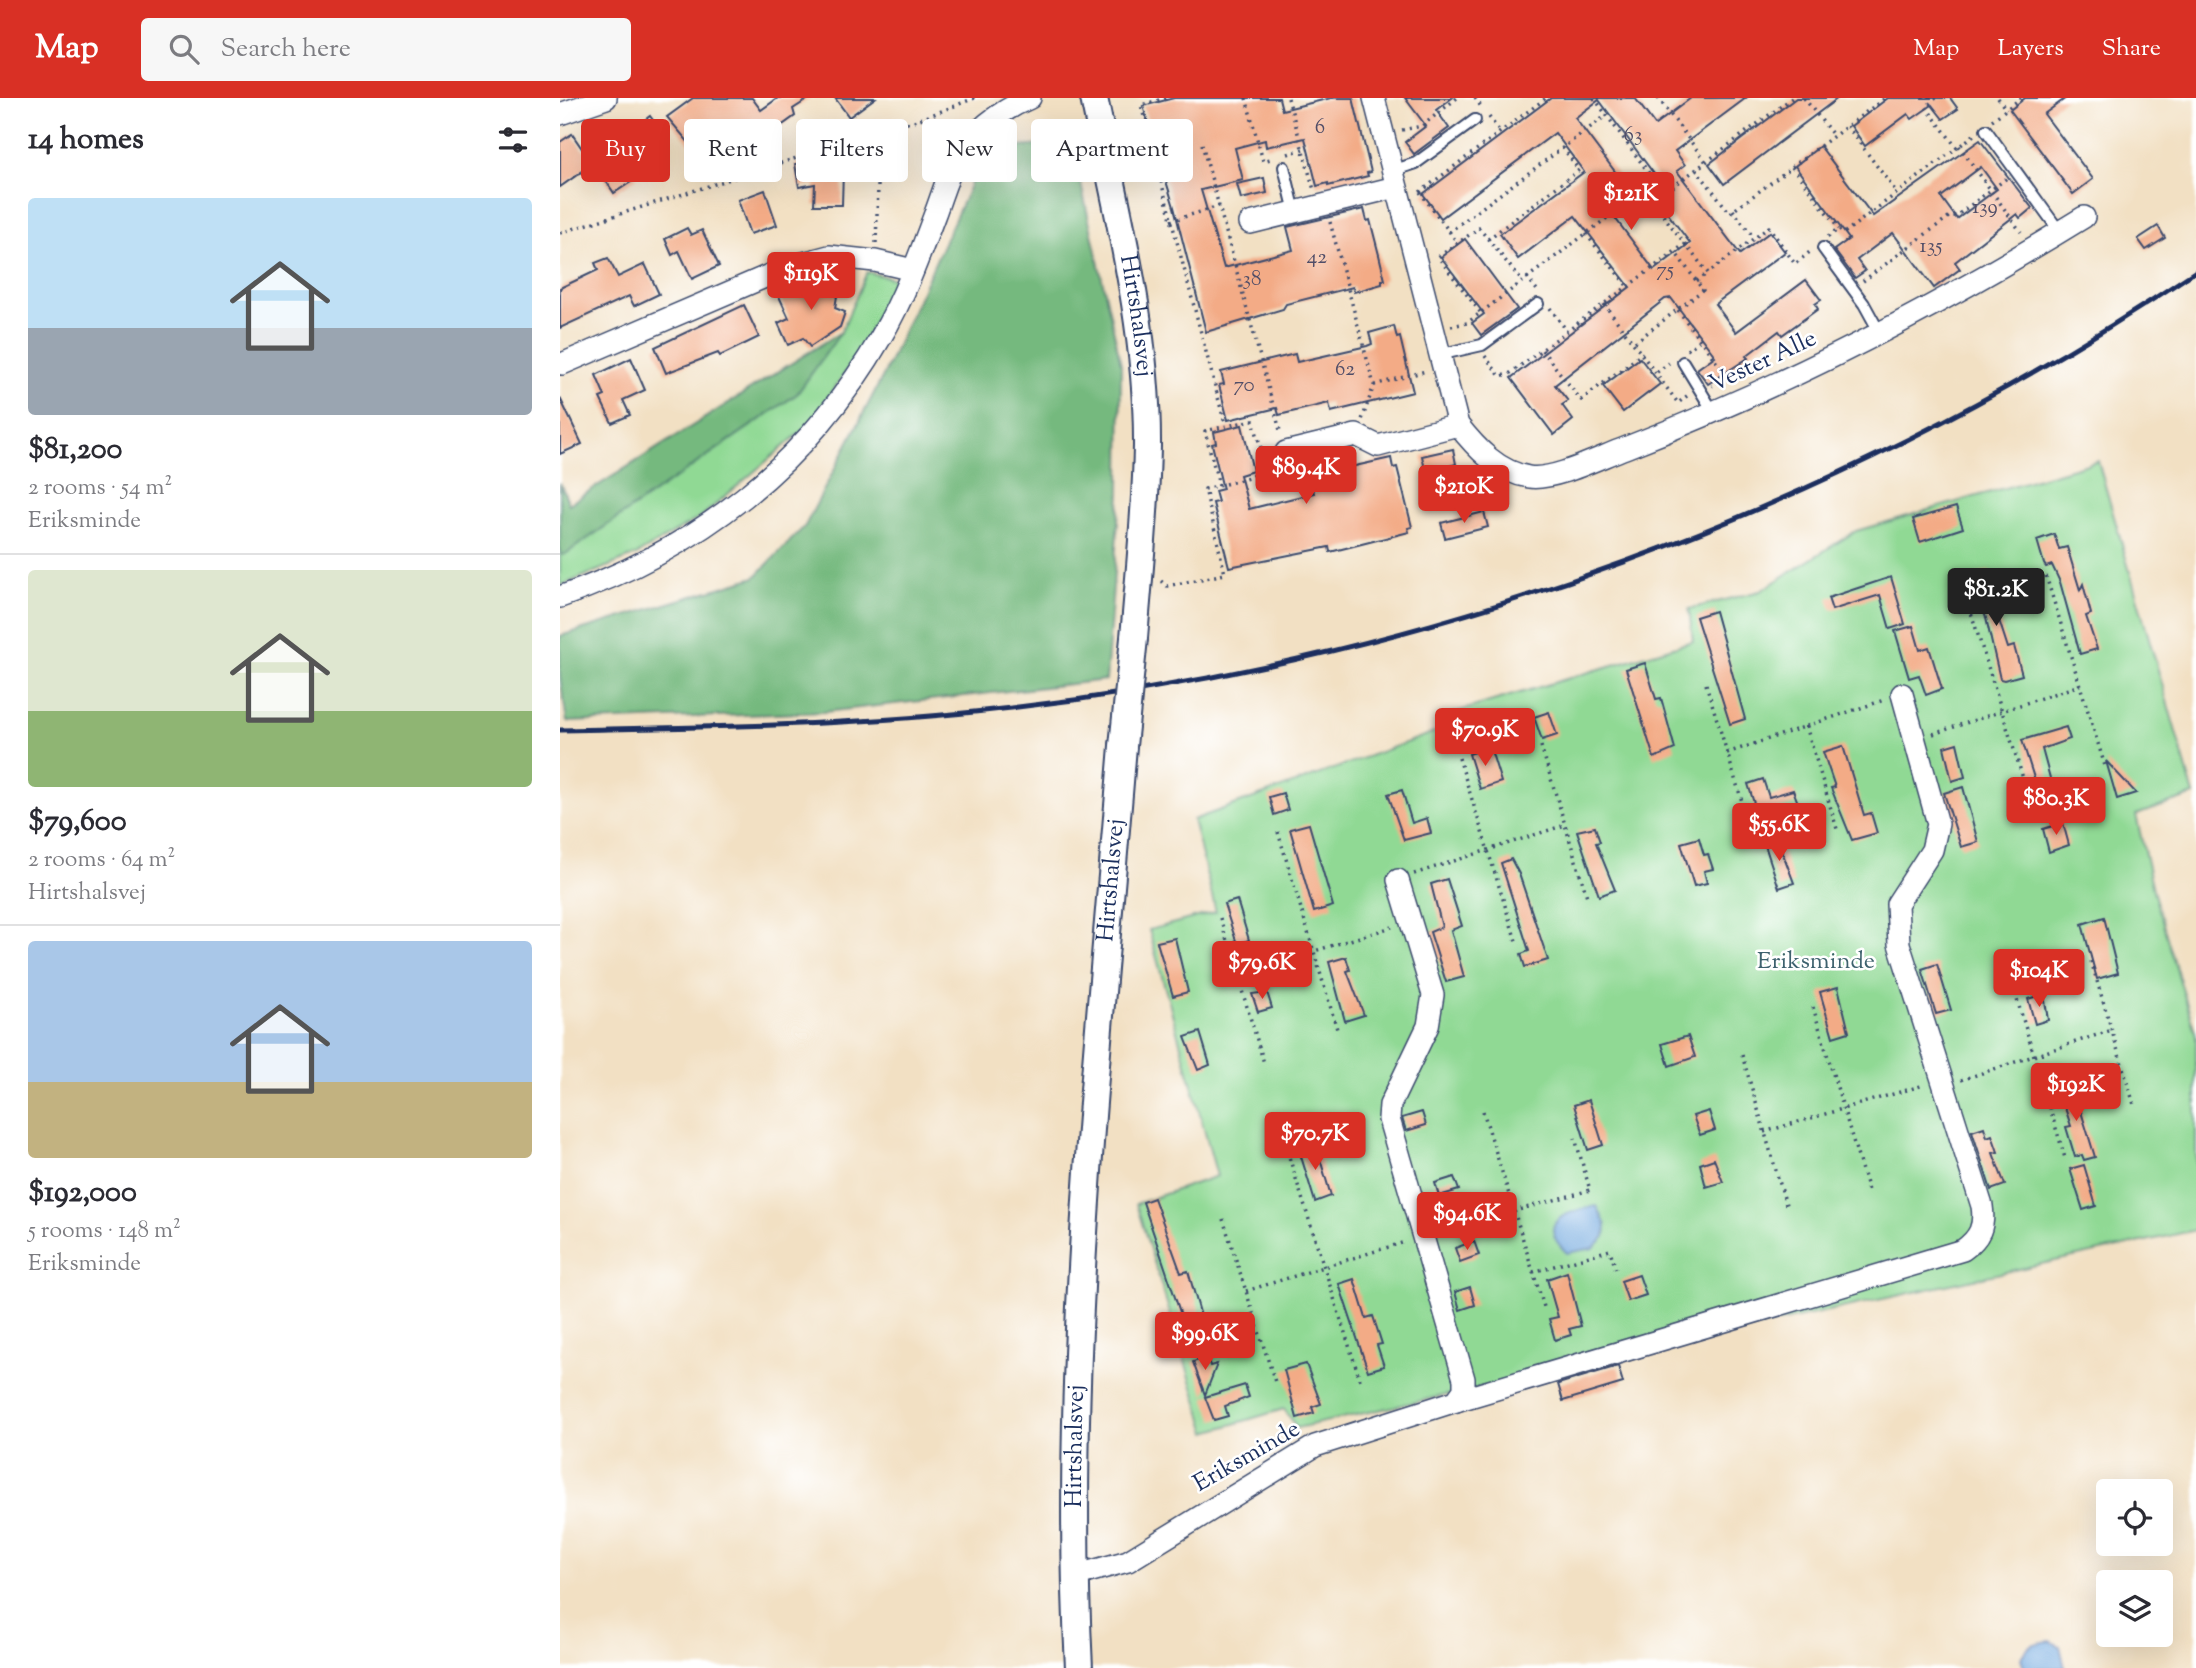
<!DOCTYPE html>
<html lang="en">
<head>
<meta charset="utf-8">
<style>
  :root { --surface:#fff; --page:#f7f7f7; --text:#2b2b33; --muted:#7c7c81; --line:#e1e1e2; --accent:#d93025 }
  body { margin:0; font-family:"Sorts Mill Goudy",serif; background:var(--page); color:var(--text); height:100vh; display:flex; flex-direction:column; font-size:26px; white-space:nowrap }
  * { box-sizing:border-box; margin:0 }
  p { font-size:23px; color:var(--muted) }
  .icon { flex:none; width:38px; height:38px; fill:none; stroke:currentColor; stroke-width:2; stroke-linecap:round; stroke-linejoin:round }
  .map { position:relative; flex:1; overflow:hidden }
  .details { display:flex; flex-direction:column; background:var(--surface); width:560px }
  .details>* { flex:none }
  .guide { position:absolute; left:21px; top:21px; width:665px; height:63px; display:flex; gap:14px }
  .fabs { position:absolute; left:1536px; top:1381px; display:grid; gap:14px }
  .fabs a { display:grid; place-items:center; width:77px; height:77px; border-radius:7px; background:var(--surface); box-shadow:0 7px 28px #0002; font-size:35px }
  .price { position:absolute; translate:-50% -60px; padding:0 16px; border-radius:7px; background:var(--accent); color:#fff; font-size:23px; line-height:46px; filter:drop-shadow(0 2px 4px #0008) }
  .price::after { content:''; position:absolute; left:50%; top:42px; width:21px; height:16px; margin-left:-10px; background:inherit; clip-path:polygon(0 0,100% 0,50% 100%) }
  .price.current { background:#222; color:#fff }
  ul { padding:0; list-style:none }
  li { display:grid; align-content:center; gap:14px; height:371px; padding:0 28px }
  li+li { border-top:2px solid var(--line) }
  li span { display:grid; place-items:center; height:217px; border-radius:7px; color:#555 }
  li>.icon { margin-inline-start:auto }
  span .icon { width:126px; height:126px; fill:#fffc; stroke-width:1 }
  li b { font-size:30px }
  h2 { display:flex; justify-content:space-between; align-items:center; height:84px; padding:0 28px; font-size:30px }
  .pill { padding:0 24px; border-radius:7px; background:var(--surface); box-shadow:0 7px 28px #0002; font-size:24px; line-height:63px }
  .pill.current { background:var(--accent); color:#fff }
  header { display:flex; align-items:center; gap:42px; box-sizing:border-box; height:98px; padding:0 35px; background:var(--accent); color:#fff }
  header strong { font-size:33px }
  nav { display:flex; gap:38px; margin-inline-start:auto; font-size:24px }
  .search { width:490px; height:63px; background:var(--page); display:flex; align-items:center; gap:18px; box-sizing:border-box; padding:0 24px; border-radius:7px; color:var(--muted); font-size:26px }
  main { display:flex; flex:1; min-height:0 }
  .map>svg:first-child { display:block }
  .green { fill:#90d994; stroke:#568479; stroke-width:2 }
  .forest { fill:#74b97e; stroke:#48746e; stroke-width:2 }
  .water { fill:#6fa7de; stroke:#456b9e; stroke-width:2 }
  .building { fill:#f3ab86; fill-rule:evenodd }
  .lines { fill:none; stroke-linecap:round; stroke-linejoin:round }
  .service-casing { stroke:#3b4a6d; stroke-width:14 }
  .minor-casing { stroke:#3b4a6d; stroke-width:24 }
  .tertiary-casing { stroke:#3b4a6d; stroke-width:30 }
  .path { stroke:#3b4a6d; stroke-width:3.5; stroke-dasharray:2 5; stroke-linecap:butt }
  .service { stroke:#fff; stroke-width:10 }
  .minor { stroke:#fff; stroke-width:21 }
  .tertiary { stroke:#fff; stroke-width:26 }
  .rail { stroke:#1b2f5e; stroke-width:5 }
  .tertiary-bridge-casing { stroke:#3b4a6d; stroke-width:30; stroke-linecap:butt }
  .tertiary-bridge { stroke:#fff; stroke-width:26 }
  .labels { text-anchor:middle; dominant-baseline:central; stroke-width:5; stroke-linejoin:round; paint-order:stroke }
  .number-label { font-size:21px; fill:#514e68 }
  .street-label { font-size:24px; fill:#1b2f5e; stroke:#fff }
  .park-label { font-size:24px; fill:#3e626e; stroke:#fff }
</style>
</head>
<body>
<header>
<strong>Map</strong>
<div class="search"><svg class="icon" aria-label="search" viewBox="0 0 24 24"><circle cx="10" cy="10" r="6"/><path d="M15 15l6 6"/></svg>Search here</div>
<nav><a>Map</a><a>Layers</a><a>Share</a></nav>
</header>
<main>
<section class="details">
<h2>14 homes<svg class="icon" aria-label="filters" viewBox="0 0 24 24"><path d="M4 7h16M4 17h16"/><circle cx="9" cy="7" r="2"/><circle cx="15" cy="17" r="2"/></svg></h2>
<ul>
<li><span style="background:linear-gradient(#bfe0f5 60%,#9aa5b1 0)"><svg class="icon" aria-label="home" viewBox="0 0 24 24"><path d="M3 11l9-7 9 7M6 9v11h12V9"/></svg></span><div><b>$81,200</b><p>2 rooms · 54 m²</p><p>Eriksminde</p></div></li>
<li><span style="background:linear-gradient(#dfe7d0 65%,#8fb573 0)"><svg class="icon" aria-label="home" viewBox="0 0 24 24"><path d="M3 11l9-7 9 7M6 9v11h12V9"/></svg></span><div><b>$79,600</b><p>2 rooms · 64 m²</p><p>Hirtshalsvej</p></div></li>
<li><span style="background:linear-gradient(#a9c7e8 65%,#c2b280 0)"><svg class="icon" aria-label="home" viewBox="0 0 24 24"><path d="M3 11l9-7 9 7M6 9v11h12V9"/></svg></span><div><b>$192,000</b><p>5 rooms · 148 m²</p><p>Eriksminde</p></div></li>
</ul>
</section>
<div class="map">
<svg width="1636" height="1570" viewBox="0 0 1636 1570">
  <rect width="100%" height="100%" fill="#fff"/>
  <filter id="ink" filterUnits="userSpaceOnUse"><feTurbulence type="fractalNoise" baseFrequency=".0143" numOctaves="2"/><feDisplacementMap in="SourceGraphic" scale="14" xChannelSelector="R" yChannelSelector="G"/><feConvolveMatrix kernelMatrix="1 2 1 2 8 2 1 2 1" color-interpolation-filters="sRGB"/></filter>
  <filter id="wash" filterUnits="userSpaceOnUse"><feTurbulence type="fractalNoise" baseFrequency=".00686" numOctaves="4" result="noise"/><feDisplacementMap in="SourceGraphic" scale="28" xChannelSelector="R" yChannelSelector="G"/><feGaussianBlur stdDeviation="1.57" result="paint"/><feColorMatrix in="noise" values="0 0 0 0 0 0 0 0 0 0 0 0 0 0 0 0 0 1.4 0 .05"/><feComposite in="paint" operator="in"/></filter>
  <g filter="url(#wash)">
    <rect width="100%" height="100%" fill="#f2e0c3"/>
    <g class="green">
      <path d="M307 174 335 181 300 253 249 327 142 418 76 457 0 488V385L9 406 281 234Z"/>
      <path d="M1538 363 1634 697 1576 717 1594 796 1636 937V1132L737 1330 724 1311 647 1334 576 1106 657 1078 589 832 656 814 633 722 881 632 883 618 1133 543 1129 511 1200 493 1296 433Z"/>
    </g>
    <g class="forest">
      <path d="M505 45 517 68 561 266 560 396 546 582 264 614 7 624 0 579V538L195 479 245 428 326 272 412 83 449 50Z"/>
      <path d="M281 234 237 296 4 457 0 456V385L9 406Z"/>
    </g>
    <g class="water">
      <path d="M1037 1108 1046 1127 1045 1139 1033 1150 1007 1155C973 1123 1008 1113 1037 1108Z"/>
      <path d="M1490 1543 1500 1548 1505 1570H1464L1461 1560C1467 1547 1476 1544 1490 1543Z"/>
    </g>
    <g id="blocks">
      <g class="building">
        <path d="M133 0H192L201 12 218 0H250L233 11 235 18 189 51 171 26 135 52 107 19Z"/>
        <path d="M275 0H315L289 19Z"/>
        <path d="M614 0H719L722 12 771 0H793L811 74 807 75 808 78 768 88V85L757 88 745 40 706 49 705 42 675 50 683 82 641 92 664 170 733 152 727 129 804 111 807 123 810 122 819 157 825 182H822V186L794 194 793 189 726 206 723 211 646 234 614 109 583 8Z"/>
        <path d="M845 0H892L876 12 889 30 854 56 845 44 866 28Z"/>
        <path d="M991 0H1075L1095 27 1131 0H1186L1115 53 1125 67 1117 73 1180 156 1210 134 1225 154 1155 206 1176 234 1246 182 1261 202 1255 206 1258 211 1222 237 1219 233 1186 258 1188 260 1148 286 1137 271 1155 258 1111 200 1105 201 995 287 1008 303 1002 307 1013 322 994 337 951 280 1070 189 1015 118 958 161 940 136 1024 74 995 35 881 120 863 96ZM1039 2 1109 96 1099 104 1130 145 1094 172 1049 112 1071 95 1015 20Z"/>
        <path d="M1236 0H1278L1164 86 1149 66Z"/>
        <path d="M1328 0H1390L1398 11 1383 21 1372 7 1352 21 1348 16 1305 48 1291 28Z"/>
        <path d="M1465 0H1506L1484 16 1533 81 1513 96 1450 12Z"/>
        <path d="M90 18 104 37 66 64 77 80 54 95 34 65 0 89V44L12 36 23 52 30 47 32 50 61 29 66 36Z"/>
        <path d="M1420 42 1472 110 1460 120 1457 116 1395 164 1400 171 1374 190 1333 135 1297 162 1305 173 1295 180 1274 152 1289 141 1235 68 1260 48 1313 118ZM1421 69 1437 91 1397 121 1381 99Z"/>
        <path d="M271 60 274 72H283L282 107H254L255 86 239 89 235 66Z"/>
        <path d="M704 80 707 95 681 101 677 86Z"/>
        <path d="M205 92 217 127 190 136 178 102Z"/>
        <path d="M1598 128 1605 140 1586 152 1578 141Z"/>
        <path d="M127 130 131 137 142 132 159 168 132 181 119 153 112 157 105 141Z"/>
        <path d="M905 141 957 211 921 237 912 225 924 216 881 159Z"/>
        <path d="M48 160 58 179 85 166 99 196 74 208 69 198 0 230V190L38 172 35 165Z"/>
        <path d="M258 182 279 186 275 210 285 214 280 229 250 249 243 240 228 247 218 225 229 220 217 194Z"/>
        <path d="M184 207 199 239 160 258 158 255 106 275 95 249Z"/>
        <path d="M834 228 837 240 840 239 853 294 771 314 769 305 719 317 717 310 668 322 659 287 664 286 661 274 735 256 737 264 807 248 812 246 809 235Z"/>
        <path d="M71 260 85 292 63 302 70 317 52 325 40 300 45 298 36 277Z"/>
        <path d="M1080 260 1100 286 1063 314 1043 288Z"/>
        <path d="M0 300 22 346 0 356Z"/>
        <path d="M682 327 693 373 680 377 689 411 754 395 746 363 782 354 786 370 831 360 833 370 837 369 852 429 848 430 849 434 770 454 769 449 669 469 653 405 658 404 655 393 663 391 652 346 656 345 654 334Z"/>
        <path d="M893 351 896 366 886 369 889 379 868 384 862 358Z"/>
        <path d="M1396 409 1403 430 1360 444 1353 421Z"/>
        <path d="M924 414 928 429 885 440 881 425Z"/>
        <path d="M1494 436 1499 451 1507 449 1520 492 1523 486 1531 516 1526 518 1537 551 1520 556 1500 484 1492 467 1486 469 1484 466 1477 442Z"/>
        <path d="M1429 473 1442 515 1437 516 1448 550 1454 548 1462 577 1444 582 1440 581 1426 520 1411 479Z"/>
        <path d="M1331 479 1345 526 1330 531 1320 497 1272 512 1268 500Z"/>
        <path d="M1155 513 1185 621 1170 626 1136 519Z"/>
        <path d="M1353 528 1360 552 1369 549 1382 591 1366 597 1359 577 1349 580 1335 533Z"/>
        <path d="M1085 565 1096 601 1101 600 1115 651 1094 660 1066 571Z"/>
        <path d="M989 614 997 637 982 642 974 619Z"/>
        <path d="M1506 629 1510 641 1482 651 1493 691 1479 696 1462 642Z"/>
        <path d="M1397 645 1405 679 1392 683 1384 649Z"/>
        <path d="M1283 648 1304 717 1311 715 1317 735 1292 742 1271 690 1275 689 1263 654Z"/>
        <path d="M930 649 941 684 920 691 909 656Z"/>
        <path d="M1546 663 1576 695 1557 701Z"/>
        <path d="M1203 681 1209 699 1233 692 1238 705 1198 718 1188 686Z"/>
        <path d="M1403 689 1418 744 1401 749 1384 695Z"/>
        <path d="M842 692 852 725 867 720 871 735 844 742 828 696Z"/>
        <path d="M723 695 728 712 714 717 709 699Z"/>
        <path d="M1503 725 1509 747 1489 754 1483 731Z"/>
        <path d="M749 726 773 808 754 814 730 731Z"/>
        <path d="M1035 729 1040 744 1036 745 1055 792 1039 798 1017 733Z"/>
        <path d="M1139 740 1144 757 1148 756 1153 771 1144 773 1147 785 1134 788 1121 745Z"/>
        <path d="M1217 740 1234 785 1219 790 1204 744Z"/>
        <path d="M951 761 959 776 988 862 965 869 961 856 969 853 941 765Z"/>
        <path d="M887 781 902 828 891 832 904 879 886 884 870 834 882 829 871 786Z"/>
        <path d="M677 802 689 842 677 846 664 806Z"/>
        <path d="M1544 819 1558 875 1537 881 1522 826Z"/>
        <path d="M615 840 628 894 613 898 597 844Z"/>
        <path d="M786 859 790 872 787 873 804 917 785 923 769 864Z"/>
        <path d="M1377 866 1391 912 1376 916 1362 871Z"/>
        <path d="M1278 889 1289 934 1273 939 1260 894Z"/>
        <path d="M707 894 712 910 698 914 692 896Z"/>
        <path d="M1484 896 1488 922 1475 926 1468 901Z"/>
        <path d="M640 934 650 967 638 972 625 939Z"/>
        <path d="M1128 938 1135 959 1109 968 1102 946Z"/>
        <path d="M1512 984 1535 1059 1524 1062 1522 1057 1515 1059 1506 1029 1511 1028 1498 989Z"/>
        <path d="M1029 1002 1043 1047 1028 1052 1014 1007Z"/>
        <path d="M1149 1013 1155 1032 1140 1037 1133 1018Z"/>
        <path d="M862 1014 866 1027 846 1033 842 1020Z"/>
        <path d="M1424 1029 1427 1039 1432 1037 1438 1054 1433 1055 1445 1087 1431 1092 1412 1033Z"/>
        <path d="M755 1044 771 1098 755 1104 739 1052 740 1048Z"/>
        <path d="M1154 1061 1163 1084 1146 1089 1140 1066Z"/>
        <path d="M1524 1067 1536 1108 1523 1112 1510 1071Z"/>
        <path d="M894 1079 899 1092 879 1098 875 1085Z"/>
        <path d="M594 1100 621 1175 628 1173 645 1232 628 1238 583 1104Z"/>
        <path d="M914 1143 919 1157 900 1164 895 1150Z"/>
        <path d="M1007 1174 1021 1228 1009 1231 1011 1237 995 1242 989 1221 998 1219 987 1181Z"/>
        <path d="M1079 1177 1086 1197 1068 1203 1061 1183Z"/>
        <path d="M794 1181 806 1220 813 1218 822 1246 817 1247 824 1268 808 1273 779 1186Z"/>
        <path d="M910 1189 915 1207 900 1212 895 1194Z"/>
        <path d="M647 1259 650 1268 657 1266 645 1297 633 1264Z"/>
        <path d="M746 1266 761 1306 752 1309 754 1315 737 1320 724 1272Z"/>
        <path d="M1058 1268 1063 1285 1003 1303 998 1286Z"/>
        <path d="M685 1287 689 1299 665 1308 668 1318 654 1322 645 1299Z"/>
      </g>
    </g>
  </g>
  <g filter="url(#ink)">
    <use href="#blocks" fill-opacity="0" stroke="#3b4a6d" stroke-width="2"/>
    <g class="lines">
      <g class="service-casing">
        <g id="service">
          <path d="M1426 32 1500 134"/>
          <path d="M724 69 735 114"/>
          <path d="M832 73 856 65 915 22"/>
          <path d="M1263 150 1304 206 1321 237"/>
          <path d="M878 257 922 247 978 206"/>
          <path d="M1123 264 1154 315"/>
        </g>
      </g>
      <g class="minor-casing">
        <g id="minor">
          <path d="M814 0 898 327C916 350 938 374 969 379 994 383 1040 359 1065 350 1226 288 1378 209 1524 119"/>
          <path d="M0 16 46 0"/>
          <path d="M690 125 836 89"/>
          <path d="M2 266 228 169 269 158 315 163 353 172"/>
          <path d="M726 354 796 337 818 348 898 327"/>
          <path d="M0 499C137 452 248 366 321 239 344 200 360 156 376 113 382 97 387 79 395 64 410 35 441 12 470 0"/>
          <path d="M896 1303 1403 1152C1420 1140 1425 1128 1422 1108L1339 846 1337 806 1372 752 1378 726 1342 596"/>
          <path d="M514 1478 568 1463 755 1348 896 1303 904 1292V1281L829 1021 830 1007 868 928 873 897 838 782"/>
        </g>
      </g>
      <g class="tertiary-casing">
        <g id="tertiary">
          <path id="s1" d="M534 0C557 114 588 231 587 348 586 412 579 477 574 540"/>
          <path id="s2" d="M519 1570C503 1263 538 954 563 648"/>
        </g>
      </g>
      <g class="path">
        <path d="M606 0 581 7 665 326"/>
        <path d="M686 0 703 63 714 60"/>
        <path d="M728 0 754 92"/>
        <path d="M915 0 922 10"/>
        <path d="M1034 0 1094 82 1093 89"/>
        <path d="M1098 0 1146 64"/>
        <path d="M1244 0 1273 37"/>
        <path d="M1376 0 1366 9 1397 50 1415 36"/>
        <path d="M1438 0 1446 12"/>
        <path d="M929 19 940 34"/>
        <path d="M368 20 396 32"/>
        <path d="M1432 22 1461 0"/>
        <path d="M1287 28 1337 95"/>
        <path d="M842 32 862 28 897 0"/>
        <path d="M642 46 721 336"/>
        <path d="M1399 48 1461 134"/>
        <path d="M728 56 743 51"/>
        <path d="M1232 69 1279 131"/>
        <path d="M1136 71 1170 115 1325 0"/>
        <path d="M860 94 986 0"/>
        <path d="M860 94 897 144"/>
        <path d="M1173 112 1194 140"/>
        <path d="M611 123 659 108"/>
        <path d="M770 124 814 287 802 322"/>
        <path d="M889 134 1047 17"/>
        <path d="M0 135 366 19 415 0"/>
        <path d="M1026 136 1068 189"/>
        <path d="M1268 139 1279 131 1284 135 1397 50"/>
        <path d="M928 141 1019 72 1003 50"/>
        <path d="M316 145 320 32"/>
        <path d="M1125 146 1148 175 1209 129 1235 166 1251 153"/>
        <path d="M967 179 977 192"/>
        <path d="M1137 183 1148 175"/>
        <path d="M1303 183 1390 118H1396L1447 80"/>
        <path d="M1044 206 1118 305 1127 298"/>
        <path d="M990 210 1007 233"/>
        <path d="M1118 212 1166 277 1152 288"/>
        <path d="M920 214 878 159 919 130 962 183"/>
        <path d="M891 228 907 225 1091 87 1103 96 1232 0"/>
        <path d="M1075 244 1143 192 1115 154"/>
        <path d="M982 252 1021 302 1083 255"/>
        <path d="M1127 252 1139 243"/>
        <path d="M925 258 940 278 949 276 1125 146 1084 92"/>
        <path d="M1097 274 1109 265"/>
        <path d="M814 287 866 273"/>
        <path d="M659 388 645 333 693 322 706 368"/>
        <path d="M1486 478 1545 668"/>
        <path d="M601 483 607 488 665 476 645 391 689 380 712 364"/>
        <path d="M1403 489 1472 709"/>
        <path d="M1146 586 1192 736"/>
        <path d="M1246 628 1277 731"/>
        <path d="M1373 636 1520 587"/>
        <path d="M981 648 1028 802"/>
        <path d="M1167 655 1324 602"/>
        <path d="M899 660 957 846"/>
        <path d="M718 734 777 931"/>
        <path d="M854 776 1005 727"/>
        <path d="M660 820 704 965"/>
        <path d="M1445 862 1505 1060"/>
        <path d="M1531 863 1575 1010"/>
        <path d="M677 877 832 829"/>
        <path d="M1253 909 1309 1096"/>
        <path d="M1182 957 1227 1110"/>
        <path d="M1401 982 1552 932"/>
        <path d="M923 1013 984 1209"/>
        <path d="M1204 1034 1364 987"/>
        <path d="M723 1040 801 1285"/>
        <path d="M663 1121 715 1284"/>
        <path d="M879 1134 1030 1092 1015 1040"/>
        <path d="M973 1174 1050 1152 1057 1175"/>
        <path d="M686 1193 845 1144"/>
      </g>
      <use href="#service" class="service"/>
      <use href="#minor" class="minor"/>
      <use href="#tertiary" class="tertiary"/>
      <path class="rail" d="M0 632C148 629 295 628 442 611 866 564 1282 411 1636 173"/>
      <g class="tertiary-bridge-casing">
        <path id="tertiary-bridge" d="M563 648 574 540"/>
      </g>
      <use href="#tertiary-bridge" class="tertiary-bridge"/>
    </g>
  </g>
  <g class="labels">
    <g class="number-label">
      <text x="760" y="30">6</text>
      <text x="1073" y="38">63</text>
      <text x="1425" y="110">139</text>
      <text x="1371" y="149">135</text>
      <text x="757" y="160">42</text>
      <text x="1105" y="173">75</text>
      <text x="692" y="182">38</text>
      <text x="785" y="272">62</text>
      <text x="684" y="288">70</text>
    </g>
    <g class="street-label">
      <text stroke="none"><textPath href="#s1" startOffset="222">Hirtshalsvej</textPath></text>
      <text transform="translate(1203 264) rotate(-25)">Vester Alle</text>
      <text stroke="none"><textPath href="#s2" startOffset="789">Hirtshalsvej</textPath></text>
      <text stroke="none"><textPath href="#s2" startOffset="222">Hirtshalsvej</textPath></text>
      <text transform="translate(687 1359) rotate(-30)">Eriksminde</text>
    </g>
    <g class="park-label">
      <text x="1256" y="864">Eriksminde</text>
    </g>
  </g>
</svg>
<div class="fabs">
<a><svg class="icon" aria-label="locate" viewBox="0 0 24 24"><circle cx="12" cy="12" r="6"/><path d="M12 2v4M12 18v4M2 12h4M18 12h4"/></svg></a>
<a><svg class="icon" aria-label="layers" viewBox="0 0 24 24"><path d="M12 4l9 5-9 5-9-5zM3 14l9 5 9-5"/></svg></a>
</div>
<b class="price" style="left:1071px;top:134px">$121K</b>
<b class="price" style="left:251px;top:214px">$119K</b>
<b class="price" style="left:746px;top:408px">$89.4K</b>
<b class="price" style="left:904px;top:427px">$210K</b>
<b class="price current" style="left:1436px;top:530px">$81.2K</b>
<b class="price" style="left:925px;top:670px">$70.9K</b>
<b class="price" style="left:1496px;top:739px">$80.3K</b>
<b class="price" style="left:1219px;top:765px">$55.6K</b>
<b class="price" style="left:702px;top:903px">$79.6K</b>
<b class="price" style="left:1479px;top:911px">$104K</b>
<b class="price" style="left:1516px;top:1025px">$192K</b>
<b class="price" style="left:755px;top:1074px">$70.7K</b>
<b class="price" style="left:907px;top:1154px">$94.6K</b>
<b class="price" style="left:645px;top:1274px">$99.6K</b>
<div class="guide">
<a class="pill current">Buy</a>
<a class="pill">Rent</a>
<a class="pill">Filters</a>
<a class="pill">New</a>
<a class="pill">Apartment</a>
</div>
</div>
</main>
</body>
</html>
